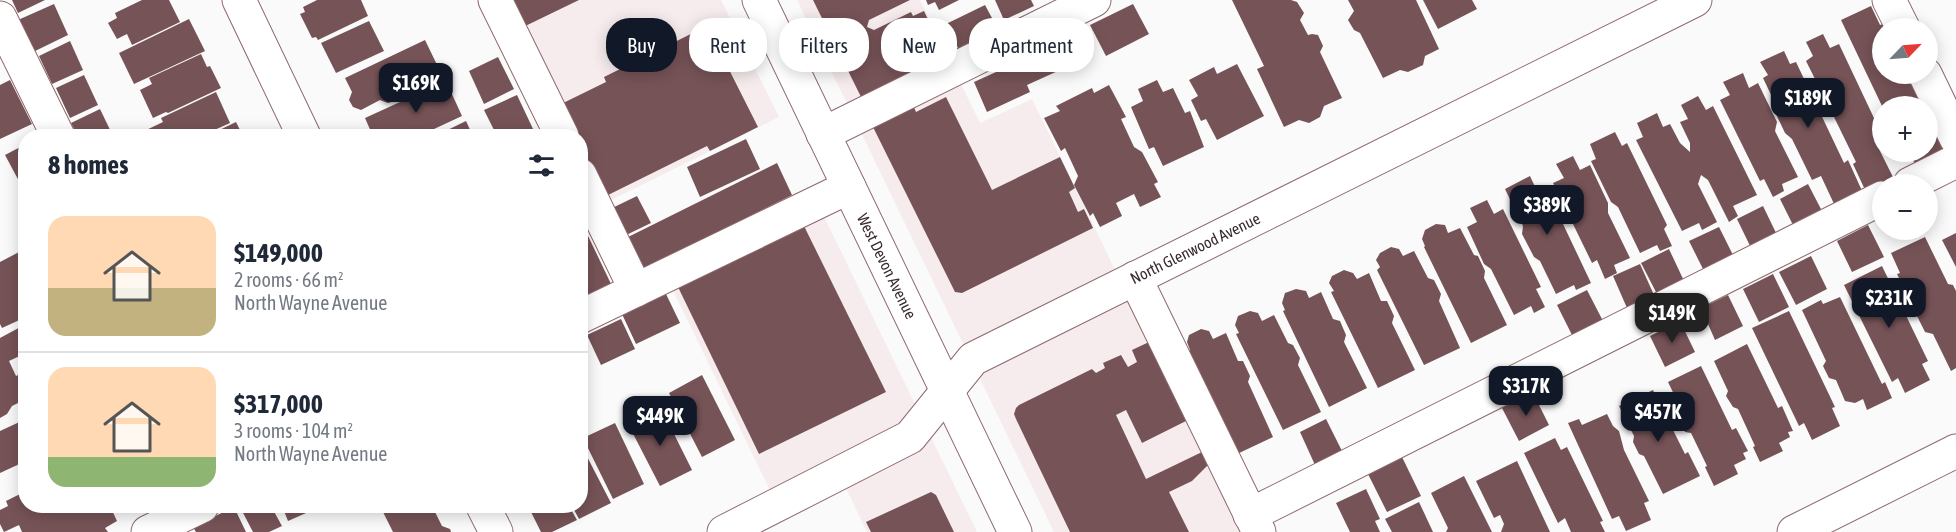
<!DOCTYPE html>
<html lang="en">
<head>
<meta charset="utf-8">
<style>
  :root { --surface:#fff; --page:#f6f6f7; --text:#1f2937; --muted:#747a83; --line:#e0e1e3; --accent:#111827 }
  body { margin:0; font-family:"Asap Condensed",sans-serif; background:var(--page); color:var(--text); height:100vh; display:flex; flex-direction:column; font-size:22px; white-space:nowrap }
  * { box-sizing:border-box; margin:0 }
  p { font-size:20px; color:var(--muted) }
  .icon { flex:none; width:33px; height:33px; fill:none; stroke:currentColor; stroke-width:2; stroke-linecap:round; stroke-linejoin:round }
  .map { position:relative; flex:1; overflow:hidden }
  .panel { position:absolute; left:18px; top:129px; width:570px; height:384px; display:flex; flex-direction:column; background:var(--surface); border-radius:24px; box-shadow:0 3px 15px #0003 }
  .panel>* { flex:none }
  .guide { position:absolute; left:606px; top:18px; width:570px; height:54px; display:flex; gap:12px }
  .needle { width:39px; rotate:65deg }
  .controls { position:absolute; left:1872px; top:18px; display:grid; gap:12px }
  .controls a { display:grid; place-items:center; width:66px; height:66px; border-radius:50%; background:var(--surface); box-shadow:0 3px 15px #0003; font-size:30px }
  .price { position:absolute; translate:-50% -51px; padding:0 14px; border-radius:12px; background:var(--accent); color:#fff; font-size:20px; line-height:39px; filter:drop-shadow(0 2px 3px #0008) }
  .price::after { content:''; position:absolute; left:50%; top:36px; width:18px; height:14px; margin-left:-9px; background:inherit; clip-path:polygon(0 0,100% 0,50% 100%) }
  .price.active { background:#222; color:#fff }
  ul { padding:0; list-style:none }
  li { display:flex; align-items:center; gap:18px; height:150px; padding:0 30px }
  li+li { border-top:2px solid var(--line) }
  li span { display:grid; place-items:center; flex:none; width:168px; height:120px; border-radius:18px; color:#555 }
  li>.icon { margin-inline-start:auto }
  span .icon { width:72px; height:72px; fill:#fffc; stroke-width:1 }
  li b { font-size:26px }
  h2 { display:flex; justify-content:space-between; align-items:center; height:72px; padding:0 30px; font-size:26px }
  .tag { padding:0 21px; border-radius:24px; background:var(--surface); box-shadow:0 3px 15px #0003; font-size:21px; line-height:54px }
  .tag.active { background:var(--accent); color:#fff }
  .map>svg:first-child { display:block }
  .built { fill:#f6eced }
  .building { fill:#765357 }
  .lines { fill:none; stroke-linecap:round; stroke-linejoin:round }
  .minor-casing { stroke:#8e696e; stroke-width:35 }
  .major-casing { stroke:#8e696e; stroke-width:35 }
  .minor { stroke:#fff; stroke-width:33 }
  .major { stroke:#fff; stroke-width:33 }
  .labels { text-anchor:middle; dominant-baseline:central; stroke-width:6; stroke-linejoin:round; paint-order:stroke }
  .street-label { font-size:16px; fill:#3b2c2e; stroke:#fff }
</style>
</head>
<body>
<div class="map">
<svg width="1956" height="532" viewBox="0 0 1956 532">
  <rect width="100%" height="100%" fill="#fafafa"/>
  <g class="built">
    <path d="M488 0H721L779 117 591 210 580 136H555Z"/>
    <path d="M797 0H920L980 123 1032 99 1119 278 1265 532H1054Z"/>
    <path d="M819 206 977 532H867L842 480 779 509 668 280Z"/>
  </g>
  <g class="building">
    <path d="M12 0H45L18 13Z"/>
    <path d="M142 0H169L180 22 132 45 127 34 117 39 108 23 117 18 115 13Z"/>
    <path d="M317 0H361L368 16 318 40 316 37 312 38 300 14 305 12 303 7Z"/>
    <path d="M507 0H579L517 30Z"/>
    <path d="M813 0H910L869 20 867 27 874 30 911 12 913 16 924 11 947 60 863 101Z"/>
    <path d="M926 0H959L939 10 935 2 928 5Z"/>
    <path d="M995 0H1031L1034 6 1004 20Z"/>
    <path d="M1232 0H1291L1297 2 1304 13 1300 20 1308 35 1312 34 1318 35 1323 46 1320 52 1342 98 1324 106 1320 117 1309 123 1299 120 1284 127 1257 69 1264 66Z"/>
    <path d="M1348 0H1416L1439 49 1425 56 1423 65 1408 72 1400 70 1383 78 1360 33 1354 30 1348 20 1354 11Z"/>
    <path d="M1423 0H1472L1477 9 1438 29Z"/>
    <path d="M54 4 68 35 33 52 18 20Z"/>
    <path d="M1133 4 1149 34 1106 56 1090 25Z"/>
    <path d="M985 5 1000 33 960 52 946 24Z"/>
    <path d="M1871 6 1880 25 1883 24 1885 28H1882V74H1907L1923 106H1882L1841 20Z"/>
    <path d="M189 19 205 51 134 84 119 53Z"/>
    <path d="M369 21 384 51 336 73 321 43Z"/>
    <path d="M1078 25 1091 56 1027 85 1030 92 987 112 974 82 1016 63 1012 55Z"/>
    <path d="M707 26 758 127 710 151 707 146 604 197 580 159V136H569L555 107 606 82 604 77Z"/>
    <path d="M1823 34 1830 48 1839 44 1882 135V140L1876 143 1894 179 1866 192 1853 164 1856 162 1834 117 1827 113 1816 90V81L1806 61 1813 56 1806 42Z"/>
    <path d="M425 40 441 73 401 92 398 100 388 103 380 100 361 110 353 107 349 100 352 92 345 78Z"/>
    <path d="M70 41 83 70 52 84 39 56Z"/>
    <path d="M1784 51 1790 64 1796 62 1844 163 1848 160 1863 193 1835 206 1821 176 1812 180 1792 139 1785 133 1774 110 1775 103 1763 78 1768 75 1760 62Z"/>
    <path d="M201 54 207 67 210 66 221 88 168 113 166 112 153 118 140 90 152 84 149 78Z"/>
    <path d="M498 57 514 89 484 104 469 71Z"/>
    <path d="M1237 64 1264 116 1217 140 1206 119 1201 121 1191 100 1198 96 1189 80 1214 67 1217 74Z"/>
    <path d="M1743 73 1749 88 1758 83 1777 122 1775 131 1798 177 1782 184 1784 191 1773 197 1764 179 1760 181 1720 100 1730 95 1723 82Z"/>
    <path d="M84 75 98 105 70 118 56 88Z"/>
    <path d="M10 80 32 124 0 139V85Z"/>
    <path d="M1157 80 1163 92 1173 88 1185 113 1190 111 1204 147 1163 166 1154 147 1149 149 1131 107 1143 101 1138 89Z"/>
    <path d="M446 81 462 116 419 136H370L372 134 365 118Z"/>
    <path d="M1109 85 1126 117 1121 119 1134 147 1142 152 1158 182 1154 184 1161 197 1140 207 1134 194 1116 203 1122 216 1100 227 1093 213 1090 216 1074 185 1078 176 1065 148 1061 151 1044 118 1060 111 1056 106 1092 88 1094 93Z"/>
    <path d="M216 92 230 123 201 136H141L140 133 163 122 161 118Z"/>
    <path d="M517 95 534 131 522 136H497L484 110Z"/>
    <path d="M1698 96 1706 110 1713 106 1757 195 1733 206 1738 216 1729 222 1708 180 1701 175 1698 184 1717 222 1702 230 1699 223 1682 231 1636 140 1643 137 1637 123 1657 113 1663 127 1670 124 1680 143 1690 152V143L1680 122 1688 119 1681 105Z"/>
    <path d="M946 97 992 190 1060 157 1075 188 1069 192 1078 212 1084 209 1093 228 962 293 955 292 872 125 913 105 916 112Z"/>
    <path d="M100 109 113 136H78L71 123Z"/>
    <path d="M466 121 473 136H435Z"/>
    <path d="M236 122 243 136H207Z"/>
    <path d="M1931 125 1947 157 1918 170 1909 152H1928V127Z"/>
    <path d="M1615 132 1622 146 1627 143 1667 225 1664 229 1672 246 1660 251 1657 245 1640 253 1618 207 1611 202 1591 161 1596 159 1590 144Z"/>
    <path d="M746 139 760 169 700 197 687 167Z"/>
    <path d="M26 144V180L20 183 5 155Z"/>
    <path d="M1573 156 1580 170 1590 165 1608 203V213L1630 258 1614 265 1617 273 1605 279 1597 260 1592 263 1553 183 1564 178 1556 164Z"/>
    <path d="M777 163 792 195 635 273 620 241Z"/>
    <path d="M1530 176 1537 191 1545 186 1591 283 1576 290 1574 285 1556 294 1540 261 1534 257 1522 234 1523 226 1505 189Z"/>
    <path d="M1808 184 1823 213 1794 227 1780 199Z"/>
    <path d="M637 196 651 223 620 238 606 211Z"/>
    <path d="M1487 200 1494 214 1503 209 1541 287 1536 289 1545 307 1534 313 1531 306 1514 315 1491 269 1484 264 1467 227 1477 222 1470 208Z"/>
    <path d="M1763 206 1778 237 1752 250 1737 219Z"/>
    <path d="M580 219 612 286 580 301Z"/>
    <path d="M1436 224 1445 225 1448 233 1460 228 1474 255 1478 256 1485 271 1484 278 1507 325 1471 343 1424 247 1425 246 1422 239 1425 230Z"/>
    <path d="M1868 225 1884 257 1852 272 1837 241Z"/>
    <path d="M804 226 886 392 759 454 678 287Z"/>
    <path d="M1719 227 1734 257 1704 271 1689 241Z"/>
    <path d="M1956 233V267L1942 240Z"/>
    <path d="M1925 237 1948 284 1953 285 1956 291V368L1951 371 1933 334 1925 332 1908 298 1909 291 1906 284 1903 286 1897 274 1900 273 1891 253Z"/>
    <path d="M1391 247 1399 249 1403 256 1414 251 1428 278 1434 280 1441 294 1439 301 1460 348 1424 365 1377 270 1380 267 1376 260 1380 253Z"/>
    <path d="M1669 249 1684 281 1657 294 1641 263Z"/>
    <path d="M21 251 26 261V317L2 328 0 324V262Z"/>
    <path d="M1811 256 1827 289 1796 305 1779 272Z"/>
    <path d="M1640 264 1654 295 1627 308 1613 276Z"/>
    <path d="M1882 266 1928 361 1922 364 1930 380 1905 393 1898 378 1892 382 1844 285Z"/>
    <path d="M1344 270 1353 273 1357 279 1369 273 1381 301H1387L1394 316 1392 323 1415 370 1378 388 1331 292 1334 291 1329 283 1332 276Z"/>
    <path d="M1773 274 1789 307 1759 322 1743 289Z"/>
    <path d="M1296 289 1306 291 1309 298 1321 292 1333 319 1340 321 1346 335 1344 342 1367 388 1329 407 1283 311 1285 310 1282 303 1285 293Z"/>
    <path d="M1587 290 1604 323 1574 339 1557 305Z"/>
    <path d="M666 294 680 323 636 344 622 314Z"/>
    <path d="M1728 295 1743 326 1715 340 1701 308Z"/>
    <path d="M1840 297 1882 384 1885 382 1892 398 1867 410 1863 399 1855 403 1845 401 1836 380 1829 378 1823 366 1826 361 1802 310 1821 300 1823 304Z"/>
    <path d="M1250 311 1258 313 1262 321 1274 315 1288 343 1293 345 1300 358 1298 365 1321 412 1283 430 1236 334 1239 333 1235 325 1238 316Z"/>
    <path d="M1789 311 1835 407 1832 408 1840 426 1812 440 1804 423 1799 426 1752 328Z"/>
    <path d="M621 319 635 349 601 365 587 335Z"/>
    <path d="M1680 321 1695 352 1665 367 1650 336Z"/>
    <path d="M26 324V353L9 361 16 376 26 371V399L12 406 7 414 0 418V338Z"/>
    <path d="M1201 329 1209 331 1213 339 1226 333 1238 361H1243L1250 376 1248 382 1273 437 1237 454 1188 351 1190 350 1187 342 1189 335Z"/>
    <path d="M1149 342 1188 420 1142 443 1126 410 1116 415 1146 479 1202 452 1209 464 1192 481 1169 492 1189 532H1070L1016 419 1014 414 1016 408 1019 405 1092 369 1096 373 1105 368 1103 363 1121 355 1128 367 1137 362 1132 350Z"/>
    <path d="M1747 344 1778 408 1782 406 1793 431 1788 432 1790 437 1779 443 1783 451 1760 462 1753 447 1755 446 1738 409 1733 407 1726 396 1728 391 1714 361Z"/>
    <path d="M1701 366 1732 430 1736 428 1748 451 1743 453 1746 459 1734 465 1738 474 1714 486 1705 467 1707 466 1691 433 1685 432 1679 419 1683 413 1668 382Z"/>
    <path d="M702 375 735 440 702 457 669 393Z"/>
    <path d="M1653 390 1685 454 1688 452 1700 476 1663 494 1644 456 1639 454 1633 442 1634 436 1619 406Z"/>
    <path d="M1533 393 1549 425 1519 441 1502 408Z"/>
    <path d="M662 410 692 470 660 486 627 422 646 413 647 417Z"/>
    <path d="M1607 414 1613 426 1619 431 1624 450 1649 501 1644 503 1651 520 1626 531 1619 516 1612 519 1568 423 1579 419 1582 425Z"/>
    <path d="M26 419V461L0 473V431Z"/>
    <path d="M1326 419 1343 453 1315 465 1300 432Z"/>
    <path d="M615 423 644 484 613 499 583 438Z"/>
    <path d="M1555 438 1561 450 1567 447 1603 521 1600 522 1605 532H1571L1565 518 1558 523 1524 453Z"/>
    <path d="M580 443 611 503 579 519 572 506H580Z"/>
    <path d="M1402 457 1421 496 1387 512 1368 474Z"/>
    <path d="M1517 461 1550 532H1501L1504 524 1500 515 1494 518 1476 481Z"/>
    <path d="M1464 476 1492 532H1446L1448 528 1431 493Z"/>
    <path d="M1366 489 1380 519 1375 521 1380 532H1350L1336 503Z"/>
    <path d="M26 491V506H110L117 521 105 528 108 532H22L19 525 4 532 0 524V510L8 506 6 501Z"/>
    <path d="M931 492 936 495 954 532H871L866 522Z"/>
    <path d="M1419 502 1433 532H1392L1385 519Z"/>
    <path d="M242 506H271L282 526 269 532H253L240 507Z"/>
    <path d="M282 506H322L288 521Z"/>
    <path d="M380 506H432L442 526 450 529 451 532H393Z"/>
    <path d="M528 506H569L577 520 552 532H541Z"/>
    <path d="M234 507 246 532H196L193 527Z"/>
  </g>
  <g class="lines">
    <g class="minor-casing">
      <g id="minor">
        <path d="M239 0 304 136"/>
        <path d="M495 0 562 136"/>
        <path d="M1889 0 1903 28"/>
        <path d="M0 18 58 136"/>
        <path d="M1925 74 1956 138"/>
        <path d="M823 134 1094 0"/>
        <path d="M580 175 636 290"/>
        <path d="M1910 184 1956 161"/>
        <path d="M1135 278 1259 532"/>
        <path d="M580 317 849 187"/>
        <path d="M483 506 496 532"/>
        <path d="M1250 515 1882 198"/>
        <path d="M148 532 202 506"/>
        <path d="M724 532 910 437 973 359 1695 0"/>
        <path d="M1794 532 1956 451"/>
      </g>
    </g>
    <g class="major-casing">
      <path id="major" d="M759 0 1015 532"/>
    </g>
    <use href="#minor" class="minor"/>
    <use href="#major" class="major"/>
  </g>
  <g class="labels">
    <g class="street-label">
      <text transform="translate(1195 248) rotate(-26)">North Glenwood Avenue</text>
      <text transform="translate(887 266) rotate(64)">West Devon Avenue</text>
    </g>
  </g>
</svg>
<div class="controls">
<a><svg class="needle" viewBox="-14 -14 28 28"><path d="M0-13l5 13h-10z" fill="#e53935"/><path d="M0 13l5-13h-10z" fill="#747a83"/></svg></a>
<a>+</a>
<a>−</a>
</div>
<b class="price" style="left:416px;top:114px">$169K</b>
<b class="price" style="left:1808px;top:129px">$189K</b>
<b class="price" style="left:1547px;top:236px">$389K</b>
<b class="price" style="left:1889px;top:329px">$231K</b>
<b class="price active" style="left:1672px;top:344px">$149K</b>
<b class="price" style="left:1526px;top:417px">$317K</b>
<b class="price" style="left:1658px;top:443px">$457K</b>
<b class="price" style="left:660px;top:447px">$449K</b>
<div class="guide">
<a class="tag active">Buy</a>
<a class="tag">Rent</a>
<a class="tag">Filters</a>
<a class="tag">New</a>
<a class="tag">Apartment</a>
</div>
<section class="panel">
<h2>8 homes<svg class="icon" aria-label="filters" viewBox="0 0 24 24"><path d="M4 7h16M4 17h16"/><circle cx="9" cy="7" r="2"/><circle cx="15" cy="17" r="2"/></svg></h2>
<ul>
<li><span style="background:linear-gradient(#ffd9b3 60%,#c2b280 0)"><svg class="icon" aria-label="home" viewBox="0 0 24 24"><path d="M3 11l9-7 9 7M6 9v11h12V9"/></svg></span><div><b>$149,000</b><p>2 rooms · 66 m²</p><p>North Wayne Avenue</p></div></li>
<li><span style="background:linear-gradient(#ffd9b3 75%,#8fb573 0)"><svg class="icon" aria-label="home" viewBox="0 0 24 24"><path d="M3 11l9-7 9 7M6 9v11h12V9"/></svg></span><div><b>$317,000</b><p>3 rooms · 104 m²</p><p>North Wayne Avenue</p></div></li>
</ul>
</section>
</div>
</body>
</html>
